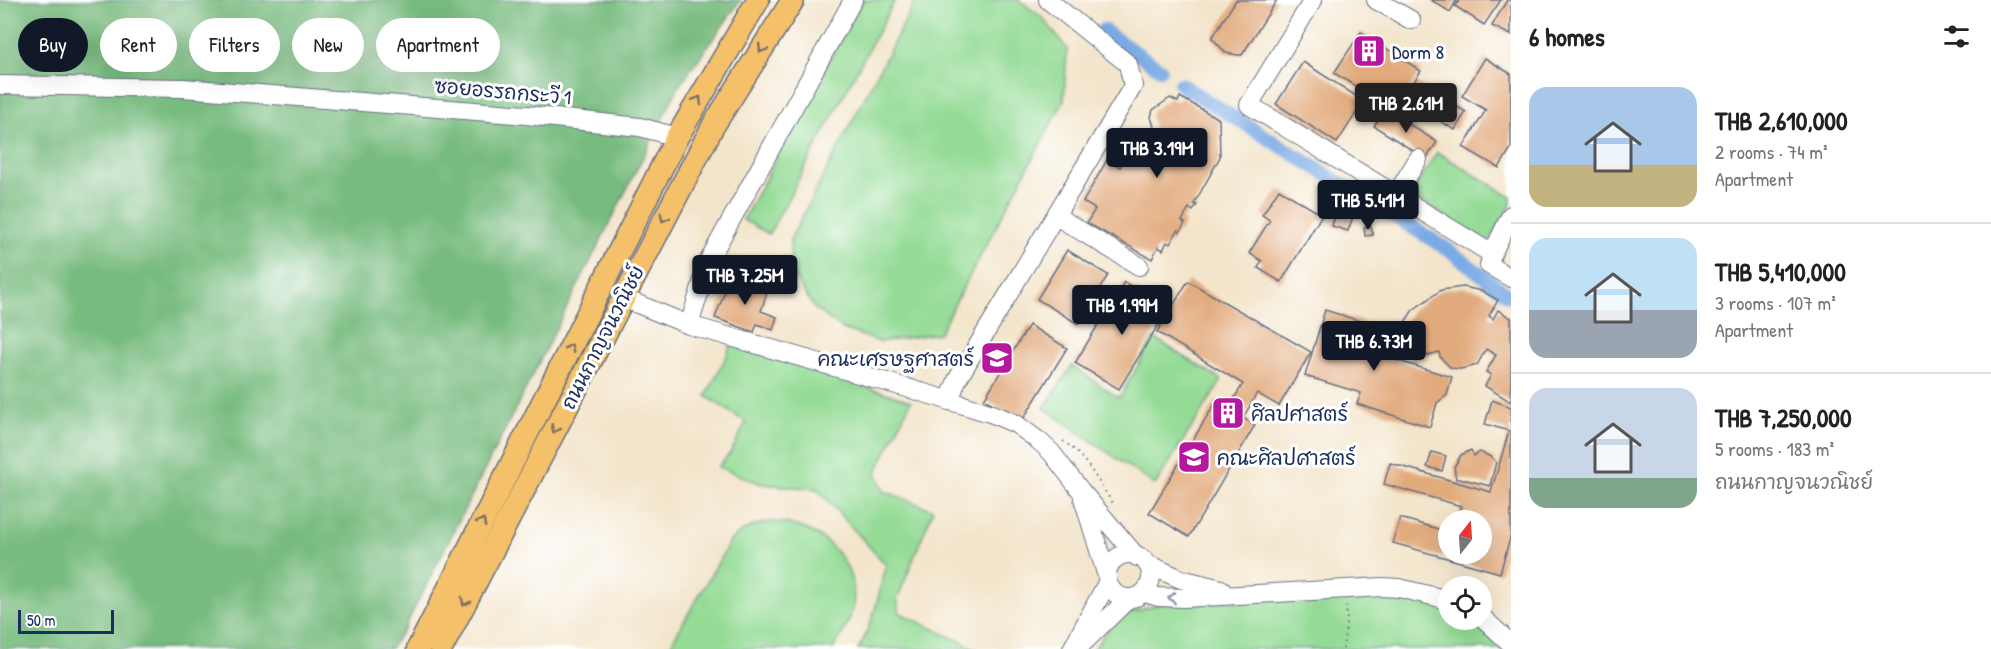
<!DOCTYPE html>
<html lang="en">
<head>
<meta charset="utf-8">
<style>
  :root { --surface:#fff; --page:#f6f6f6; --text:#222; --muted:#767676; --line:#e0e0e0; --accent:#111827 }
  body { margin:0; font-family:"Patrick Hand","Playpen Sans Thai",sans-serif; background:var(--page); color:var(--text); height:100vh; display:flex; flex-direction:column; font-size:22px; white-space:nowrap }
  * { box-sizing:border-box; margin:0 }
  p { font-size:20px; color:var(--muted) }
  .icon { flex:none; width:33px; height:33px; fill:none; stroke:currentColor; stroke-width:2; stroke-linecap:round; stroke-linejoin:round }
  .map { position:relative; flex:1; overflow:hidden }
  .drawer { display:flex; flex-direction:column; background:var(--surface); width:480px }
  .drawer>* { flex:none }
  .top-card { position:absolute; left:18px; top:18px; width:570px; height:54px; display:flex; gap:12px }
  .needle { width:39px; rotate:17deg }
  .tools { position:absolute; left:1438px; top:510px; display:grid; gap:12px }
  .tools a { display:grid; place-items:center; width:54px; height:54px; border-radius:50%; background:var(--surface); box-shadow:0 6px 24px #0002; font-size:30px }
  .scale { position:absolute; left:18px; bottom:15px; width:96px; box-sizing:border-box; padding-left:6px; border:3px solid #1b2f5e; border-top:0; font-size:16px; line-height:21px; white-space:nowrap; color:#1b2f5e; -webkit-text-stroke:4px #fff; paint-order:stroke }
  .price { position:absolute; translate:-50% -51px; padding:0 14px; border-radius:6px; background:var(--accent); color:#fff; font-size:20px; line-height:39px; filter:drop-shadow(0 2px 3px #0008) }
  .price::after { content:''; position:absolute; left:50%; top:36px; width:18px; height:14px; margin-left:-9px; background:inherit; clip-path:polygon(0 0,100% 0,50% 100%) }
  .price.on { background:#222; color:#fff }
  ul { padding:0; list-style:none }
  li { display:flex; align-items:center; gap:18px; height:150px; padding:0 18px }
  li+li { border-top:2px solid var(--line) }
  li span { display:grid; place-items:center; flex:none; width:168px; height:120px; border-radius:18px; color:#555 }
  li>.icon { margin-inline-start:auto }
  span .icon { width:72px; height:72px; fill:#fffc; stroke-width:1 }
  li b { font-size:26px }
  h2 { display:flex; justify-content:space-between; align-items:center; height:72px; padding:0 18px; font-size:26px }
  .pill { padding:0 21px; border-radius:27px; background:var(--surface); box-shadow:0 6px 24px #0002; font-size:21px; line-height:54px }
  .pill.on { background:var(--accent); color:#fff }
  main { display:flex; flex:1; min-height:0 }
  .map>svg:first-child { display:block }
  .green { fill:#94db95; stroke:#58857a; stroke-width:1.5 }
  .forest { fill:#77bb7e; stroke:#49756e; stroke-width:1.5 }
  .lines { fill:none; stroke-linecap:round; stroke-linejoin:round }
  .canal { stroke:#7aaae5; stroke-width:14 }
  .building { fill:#e2ab7e }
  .minor-casing { stroke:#676f84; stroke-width:20 }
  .major-casing { stroke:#676f84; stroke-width:25 }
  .path { stroke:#676f84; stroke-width:2; stroke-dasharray:1.5 4.5; stroke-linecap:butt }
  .minor { stroke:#fff; stroke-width:18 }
  .major { stroke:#f4c16a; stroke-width:22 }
  .oneway { stroke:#7d7163 }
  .oneway2 { stroke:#8d97ae }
  .labels { text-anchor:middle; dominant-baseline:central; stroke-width:6; stroke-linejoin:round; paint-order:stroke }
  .poi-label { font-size:20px; fill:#1b2f5e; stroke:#fff; text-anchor:start }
  .street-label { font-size:20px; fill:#1b2f5e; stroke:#fff }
</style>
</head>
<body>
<main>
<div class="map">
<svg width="1511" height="649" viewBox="0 0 1511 649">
  <rect width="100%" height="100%" fill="#fff"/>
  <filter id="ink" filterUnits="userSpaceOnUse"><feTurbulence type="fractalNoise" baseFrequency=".0167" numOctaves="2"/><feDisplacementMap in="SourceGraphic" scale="12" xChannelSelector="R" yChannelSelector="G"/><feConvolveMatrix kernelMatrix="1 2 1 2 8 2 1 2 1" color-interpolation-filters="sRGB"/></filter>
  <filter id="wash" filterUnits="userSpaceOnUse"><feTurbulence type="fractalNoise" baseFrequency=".008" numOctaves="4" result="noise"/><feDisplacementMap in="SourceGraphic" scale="24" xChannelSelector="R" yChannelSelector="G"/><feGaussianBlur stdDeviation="1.35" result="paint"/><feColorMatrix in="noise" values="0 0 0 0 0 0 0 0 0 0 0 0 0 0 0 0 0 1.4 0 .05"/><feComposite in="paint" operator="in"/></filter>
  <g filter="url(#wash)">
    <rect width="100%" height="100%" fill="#f3e5cb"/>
    <g class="green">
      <path d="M862 0H895L769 234 743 220Z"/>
      <path d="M916 0H1019L1043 18 1067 49 1064 100 939 333 880 342 843 329 814 308 791 272 790 240Z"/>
      <path d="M1437 152 1511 197V205L1488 242 1411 195Z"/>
      <path d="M1154 338 1222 380 1155 485 1044 408 1072 366 1119 398Z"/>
      <path d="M731 344 911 401 876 473 884 491 933 510 897 600 900 613 976 649H858C874 624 879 593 886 565L817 489 762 484 718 467 731 452 746 422 706 396 727 355Z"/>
      <path d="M769 522C815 521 860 558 853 607 850 622 841 636 833 649H668L731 540C743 529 754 525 769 522Z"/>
      <path d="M1400 594 1437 603 1449 610V620H1468L1496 640 1502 649H1094L1116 617 1160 604Z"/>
    </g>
    <path class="forest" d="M0 0H741L679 86 405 627 390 649H0Z"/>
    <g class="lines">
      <g class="canal">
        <path d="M1103 30 1160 69"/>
        <path d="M1180 84 1447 249 1511 297"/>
      </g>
    </g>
    <g id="blocks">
      <g class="building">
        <path d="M1236 0H1277L1242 55H1238L1226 53 1212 38Z"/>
        <path d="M1431 0H1457L1450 12Z"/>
        <path d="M1460 0H1501L1484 25 1455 6Z"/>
        <path d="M1507 0H1511V35L1492 26Z"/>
        <path d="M1361 32 1421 71 1395 110 1334 73Z"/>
        <path d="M1485 58 1511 74V148L1499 168 1463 147 1486 110 1462 96Z"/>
        <path d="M1303 62 1364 101 1337 143 1276 104Z"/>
        <path d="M1416 82 1466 112 1455 130 1405 100Z"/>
        <path d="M1180 97 1219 119 1220 157 1194 204 1197 205 1193 211 1189 208 1182 221 1185 223 1180 232 1178 230 1170 244 1167 242 1163 250 1158 247 1152 259 1087 223 1095 209 1083 202 1107 160 1120 167 1122 164 1118 161 1123 153 1127 156 1133 145 1145 152 1149 144 1145 142 1154 127 1151 117 1153 110 1170 98 1178 102Z"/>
        <path d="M1385 109 1437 142 1426 159 1374 126Z"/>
        <path d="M1279 189 1322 215 1281 282 1258 268 1262 261 1249 253 1270 220 1262 215Z"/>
        <path d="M1337 209 1354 214 1348 231 1332 226Z"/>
        <path d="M1371 226 1373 235 1365 236 1364 227Z"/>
        <path d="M1067 250 1108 275 1078 324 1037 299Z"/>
        <path d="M731 275 768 289 761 311 777 317 773 330 757 324 754 332 715 318Z"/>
        <path d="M1188 281 1311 352 1279 406 1257 393 1243 418 1255 425 1189 537 1149 513 1217 400 1229 407 1243 384 1157 332Z"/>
        <path d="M1124 282 1168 309 1119 389 1075 363Z"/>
        <path d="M1463 287 1482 291 1498 300 1489 316 1493 319 1498 310 1511 318V402L1485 386 1491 375 1486 372 1496 355 1486 349 1477 365 1461 369 1451 368 1440 357 1439 352 1412 360 1411 338 1402 334 1403 325 1413 310 1441 290Z"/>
        <path d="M1325 310 1376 326 1368 352 1452 377 1447 395 1437 403 1430 427 1357 404 1361 393 1305 376Z"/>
        <path d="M1029 325 1067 348 1022 421 984 399Z"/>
        <path d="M1492 400 1511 407V535L1500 573 1393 543 1400 518 1449 532V554H1482V520H1457L1461 506 1384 484 1390 463 1491 492 1509 431 1485 424Z"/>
        <path d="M1471 450 1474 456 1480 452 1491 457 1496 462 1490 486 1463 479H1456L1454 467 1461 455Z"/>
        <path d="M1432 452 1446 456 1442 471 1427 467Z"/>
      </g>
    </g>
  </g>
  <g filter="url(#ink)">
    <use href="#blocks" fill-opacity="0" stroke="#676f84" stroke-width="1.5"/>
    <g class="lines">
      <g class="minor-casing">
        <g id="minor">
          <path d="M1313 0 1249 105 1492 254 1489 265 1511 278"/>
          <path d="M1376 0 1411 20"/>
          <path d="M0 85 183 88 526 115 640 127 677 137"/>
          <path d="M1396 195 1418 159"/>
          <path d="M1056 216 1139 266"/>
          <path d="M1492 254 1511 215"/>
          <path d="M623 298 689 325 921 392 993 414 1016 424 1039 441 1051 452 1081 491 1137 557"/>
          <path d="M689 325 710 258 853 0"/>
          <path d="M949 401 957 380 1133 86 1128 64 1048 0"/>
          <path d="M1083 498 1106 573"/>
          <circle cx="1129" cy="576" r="22"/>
          <path d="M1147 564 1181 579 1221 589"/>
          <path d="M1145 593 1158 597 1184 598 1383 587 1399 588 1449 600"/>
          <path d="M1482 617 1511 644"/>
          <path d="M1079 647 1129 598"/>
          <path d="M1072 649 1107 583"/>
        </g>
      </g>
      <g class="major-casing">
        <g id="major">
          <path d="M418 649 677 137 758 0"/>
          <path d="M441 649 713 126 793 0"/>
        </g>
      </g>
      <g class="path">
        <path d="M1063 441C1086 456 1097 481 1113 503"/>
        <path d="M1343 649 1347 617 1346 604"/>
      </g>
      <use href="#minor" class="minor"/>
      <use href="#major" class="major"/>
    </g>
    <defs><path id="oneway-chevron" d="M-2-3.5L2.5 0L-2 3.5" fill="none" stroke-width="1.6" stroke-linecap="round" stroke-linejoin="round" transform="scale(1.5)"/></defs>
    <g class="oneway">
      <use href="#oneway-chevron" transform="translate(762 49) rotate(122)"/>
      <use href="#oneway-chevron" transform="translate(698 100) rotate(-59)"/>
      <use href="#oneway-chevron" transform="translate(664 218) rotate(118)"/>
      <use href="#oneway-chevron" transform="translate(570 348) rotate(-63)"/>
      <use href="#oneway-chevron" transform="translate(555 429) rotate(117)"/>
      <use href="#oneway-chevron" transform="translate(482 522) rotate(-63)"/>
      <use href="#oneway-chevron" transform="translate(465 602) rotate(117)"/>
    </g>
    <use class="oneway2" href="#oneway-chevron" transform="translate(1172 598) rotate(-179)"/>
  </g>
  <defs>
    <g id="building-square" transform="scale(1.725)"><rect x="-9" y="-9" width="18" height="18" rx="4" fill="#b5179e" stroke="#fff"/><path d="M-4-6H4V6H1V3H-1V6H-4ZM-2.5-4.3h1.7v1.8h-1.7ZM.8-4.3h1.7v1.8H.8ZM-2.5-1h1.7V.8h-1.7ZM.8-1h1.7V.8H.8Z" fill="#fff"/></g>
    <g id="university-square" transform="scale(1.725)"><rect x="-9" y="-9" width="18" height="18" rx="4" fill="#b5179e" stroke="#fff"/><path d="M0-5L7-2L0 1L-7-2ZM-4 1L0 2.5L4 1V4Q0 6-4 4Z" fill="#fff"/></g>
  </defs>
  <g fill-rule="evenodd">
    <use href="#building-square" x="1369" y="51"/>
    <use href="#university-square" x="997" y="358"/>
    <use href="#building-square" x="1228" y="413"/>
    <use href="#university-square" x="1194" y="457"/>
  </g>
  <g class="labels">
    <g class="poi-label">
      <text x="1392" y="51">Dorm 8</text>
      <text x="974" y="358" text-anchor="end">คณะเศรษฐศาสตร์</text>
      <text x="1251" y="413">ศิลปศาสตร์</text>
      <text x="1217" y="457">คณะศิลปศาสตร์</text>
    </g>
    <g class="street-label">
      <text transform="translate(503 91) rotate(5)">ซอยอรรถกระวี 1</text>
      <text transform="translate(602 337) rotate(-63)">ถนนกาญจนวณิชย์</text>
    </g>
  </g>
</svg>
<div class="tools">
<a><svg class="needle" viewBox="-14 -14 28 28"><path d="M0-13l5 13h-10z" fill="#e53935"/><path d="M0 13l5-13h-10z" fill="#767676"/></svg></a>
<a><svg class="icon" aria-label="locate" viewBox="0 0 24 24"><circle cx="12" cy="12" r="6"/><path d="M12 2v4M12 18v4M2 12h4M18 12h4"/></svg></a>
</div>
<div class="scale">50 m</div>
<b class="price on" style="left:1406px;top:134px">THB 2.61M</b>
<b class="price" style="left:1157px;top:179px">THB 3.19M</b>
<b class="price" style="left:1368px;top:231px">THB 5.41M</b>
<b class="price" style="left:745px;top:306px">THB 7.25M</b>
<b class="price" style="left:1122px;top:336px">THB 1.99M</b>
<b class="price" style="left:1374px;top:372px">THB 6.73M</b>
<div class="top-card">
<a class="pill on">Buy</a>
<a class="pill">Rent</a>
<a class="pill">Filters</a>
<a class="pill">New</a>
<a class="pill">Apartment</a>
</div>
</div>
<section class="drawer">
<h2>6 homes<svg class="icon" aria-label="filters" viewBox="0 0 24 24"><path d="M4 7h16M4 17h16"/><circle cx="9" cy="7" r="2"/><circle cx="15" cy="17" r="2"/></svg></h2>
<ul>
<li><span style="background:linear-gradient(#a9c7e8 65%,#c2b280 0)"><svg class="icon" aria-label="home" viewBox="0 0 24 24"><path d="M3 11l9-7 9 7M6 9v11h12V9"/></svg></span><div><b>THB 2,610,000</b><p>2 rooms · 74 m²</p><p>Apartment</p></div></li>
<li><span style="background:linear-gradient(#bfe0f5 60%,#9aa5b1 0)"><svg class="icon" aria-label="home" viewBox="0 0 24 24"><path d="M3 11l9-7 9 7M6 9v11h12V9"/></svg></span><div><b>THB 5,410,000</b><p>3 rooms · 107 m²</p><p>Apartment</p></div></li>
<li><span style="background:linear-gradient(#c9d6e8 75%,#7fa58c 0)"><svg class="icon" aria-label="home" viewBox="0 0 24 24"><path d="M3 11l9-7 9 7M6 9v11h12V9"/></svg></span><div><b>THB 7,250,000</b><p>5 rooms · 183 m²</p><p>ถนนกาญจนวณิชย์</p></div></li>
</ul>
</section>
</main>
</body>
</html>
